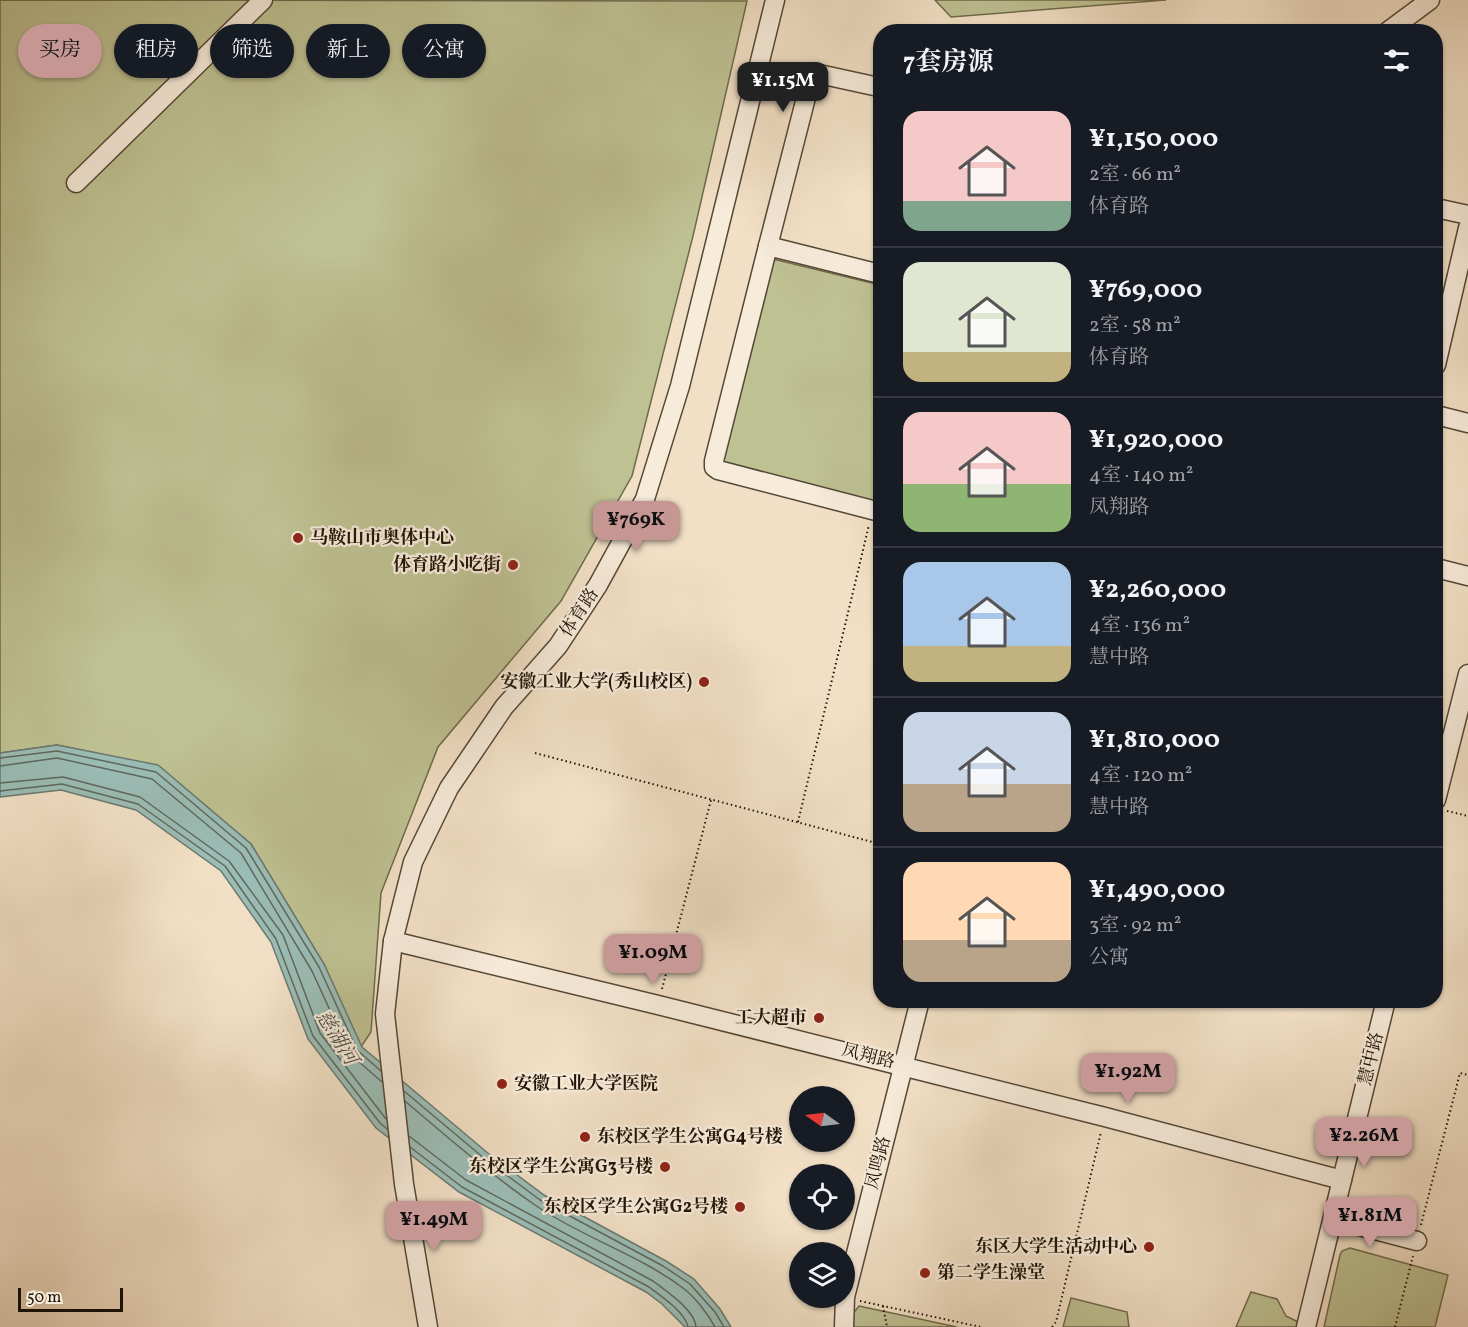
<!DOCTYPE html>
<html lang="zh">
<head>
<meta charset="utf-8">
<style>
  :root { --surface:#171b24; --page:#242831; --text:#f1f3f6; --muted:#9ea1a6; --line:#363941; --accent:#c59692 }
  body { margin:0; font-family:Vollkorn,"Noto Serif SC",serif; background:var(--page); color:var(--text); height:100vh; display:flex; flex-direction:column; font-size:22px; white-space:nowrap }
  * { box-sizing:border-box; margin:0 }
  p { font-size:20px; color:var(--muted) }
  .icon { flex:none; width:33px; height:33px; fill:none; stroke:currentColor; stroke-width:2; stroke-linecap:round; stroke-linejoin:round }
  .map { position:relative; flex:1; overflow:hidden }
  .sheet { position:absolute; left:873px; top:24px; width:570px; height:984px; display:flex; flex-direction:column; background:var(--surface); border-radius:24px; box-shadow:0 2px 4px #0004 }
  .sheet>* { flex:none }
  .banner { position:absolute; left:18px; top:24px; width:570px; height:54px; display:flex; gap:12px }
  .needle { width:39px; rotate:284deg }
  .controls { position:absolute; left:789px; top:1086px; display:grid; gap:12px }
  .controls a { display:grid; place-items:center; width:66px; height:66px; border-radius:50%; background:var(--surface); box-shadow:0 2px 4px #0004; font-size:30px }
  .scale { position:absolute; left:18px; bottom:15px; width:105px; box-sizing:border-box; padding-left:6px; border:3px solid #201406; border-top:0; font-size:16px; line-height:21px; white-space:nowrap; color:#201406; -webkit-text-stroke:4px #f7ebda; paint-order:stroke }
  .price { position:absolute; translate:-50% -51px; padding:0 14px; border-radius:12px; background:var(--accent); color:#111; font-size:20px; line-height:39px; filter:drop-shadow(0 2px 3px #0008) }
  .price::after { content:''; position:absolute; left:50%; top:36px; width:18px; height:14px; margin-left:-9px; background:inherit; clip-path:polygon(0 0,100% 0,50% 100%) }
  .price.selected { background:#222; color:#fff }
  ul { padding:0; list-style:none }
  li { display:flex; align-items:center; gap:18px; height:150px; padding:0 30px }
  li+li { border-top:2px solid var(--line) }
  li span { display:grid; place-items:center; flex:none; width:168px; height:120px; border-radius:18px; color:#555 }
  li>.icon { margin-inline-start:auto }
  span .icon { width:72px; height:72px; fill:#fffc; stroke-width:1 }
  li b { font-size:26px }
  h2 { display:flex; justify-content:space-between; align-items:center; height:72px; padding:0 30px; font-size:26px }
  .chip { padding:0 21px; border-radius:27px; background:var(--surface); box-shadow:0 2px 4px #0004; font-size:21px; line-height:54px }
  .chip.selected { background:var(--accent); color:#111 }
  .map>svg:first-child { display:block }
  .green { fill:#bec192; stroke:#6f6a4c; stroke-width:1.5 }
  .water { fill:#9bbdb6; stroke:#6a7970; stroke-width:1.5 }
  .lines { fill:none; stroke-linecap:round; stroke-linejoin:round }
  .shore { stroke:#5e685e; stroke-width:1.5 }
  .minor-casing { stroke:#544736; stroke-width:21 }
  .path { stroke:#201406; stroke-width:2; stroke-dasharray:1.5 3; stroke-linecap:butt }
  .minor { stroke:#f7ebda; stroke-width:18 }
  .poi-dot { fill:#8f2418; stroke:#f7ebda; stroke-width:2 }
  .labels { text-anchor:middle; dominant-baseline:central; stroke-width:4.5; stroke-linejoin:round; paint-order:stroke }
  .poi-label { font-size:18px; font-weight:bold; fill:#201406; stroke:#f7ebda; text-anchor:end }
  .street-label { font-size:18px; fill:#201406; stroke:#f7ebda }
  .water-label { font-size:20px; font-style:italic; fill:#4b4f44; stroke:#f7ebda }
</style>
</head>
<body>
<div class="map">
<svg width="1468" height="1327" viewBox="0 0 1468 1327">
  <rect width="100%" height="100%" fill="#f2e0c6"/>
  <filter id="stains"><feTurbulence type="fractalNoise" baseFrequency=".00333" numOctaves="4"/><feColorMatrix values="0 0 0 0 .2 0 0 0 0 .09 0 0 0 0 .02 0 0 0 .5 -.17"/></filter>
  <radialGradient id="worn" r=".72"><stop offset=".6" stop-color="#630" stop-opacity="0"/><stop offset="1" stop-color="#630" stop-opacity=".3"/></radialGradient>
  <g class="green">
    <path d="M0 0 747 1 693 236 632 476 561 601 438 747 381 893 371 1032 361 1047 324 964 251 844 158 766 57 745 0 753Z"/>
    <path d="M935 0H1166L951 17Z"/>
    <path d="M773 259 880 285V506L721 464Z"/>
    <path d="M1350 1248 1448 1275 1435 1327H1324L1340 1255 1342 1251Z"/>
    <path d="M1251 1292 1277 1299 1286 1316 1300 1323 1299 1327H1236Z"/>
    <path d="M1071 1298 1127 1312 1129 1327H1063Z"/>
    <path d="M859 1306 957 1327H851V1316Z"/>
  </g>
  <path class="water" d="M57 745 158 765 251 844 324 964 362 1047 489 1154 544 1195 666 1261 694 1279 720 1309 731 1327H685L662 1304 646 1292 459 1192 376 1128 308 1039 271 942 221 871 136 810 61 790 0 797V753Z"/>
  <g class="lines">
    <g class="shore">
      <path d="M0 758 57 751 156 772 246 848 319 967 357 1050 381 1071"/>
      <path d="M0 766 57 758 152 779 241 853 312 971 350 1054 382 1082"/>
      <path d="M0 783 63 777 140 797 229 861 283 935 320 1033 386 1119"/>
      <path d="M0 791 62 784 138 804 225 866 276 939 313 1036 380 1123 387 1129"/>
      <path d="M404 1091 485 1159 540 1200 663 1266 690 1284 715 1312 724 1327"/>
      <path d="M405 1101C447 1137 489 1173 535 1205 581 1237 638 1254 683 1288 695 1297 708 1314 715 1327"/>
      <path d="M409 1136 466 1180 653 1281C666 1291 695 1310 696 1327"/>
      <path d="M410 1147 462 1187 649 1287C660 1295 686 1313 688 1327"/>
    </g>
    <g class="minor-casing">
      <g id="minor">
        <path d="M1387 32 1430 0"/>
        <path d="M76 183 263 0"/>
        <path d="M1436 208 1468 215"/>
        <path d="M768 246 811 78 816 74H819L874 86H880"/>
        <path d="M880 274 768 246 714 461V467L718 470 880 512"/>
        <path d="M1436 365 1468 228"/>
        <path d="M1436 415 1468 423"/>
        <path d="M1436 568 1468 576"/>
        <path d="M1436 800 1468 674"/>
        <path d="M393 941 658 1005 1105 1117 1342 1180"/>
        <path d="M1333 1219 1417 1241"/>
        <path d="M428 1327 404 1184 385 1014 393 941 413 862 449 788 504 707 558 646 598 585 645 499 680 386 775 0"/>
        <path d="M844 1327 845 1297 920 1000"/>
        <path d="M1306 1327 1386 1000"/>
      </g>
    </g>
    <g class="path">
      <path d="M535 753 880 844"/>
      <path d="M1447 811 1468 816"/>
      <path d="M798 822 869 525"/>
      <path d="M662 989 711 800"/>
      <path d="M1421 1225 1460 1073 1468 1075"/>
      <path d="M860 1301 981 1327"/>
      <path d="M883 1306 887 1327"/>
      <path d="M1052 1327 1056 1322 1101 1132"/>
      <path d="M1395 1327 1413 1256"/>
    </g>
    <use href="#minor" class="minor"/>
  </g>
  <g class="poi-dot">
    <circle cx="298" cy="538" r="6"/>
    <circle cx="513" cy="565" r="6"/>
    <circle cx="704" cy="682" r="6"/>
    <circle cx="819" cy="1018" r="6"/>
    <circle cx="502" cy="1084" r="6"/>
    <circle cx="585" cy="1137" r="6"/>
    <circle cx="665" cy="1167" r="6"/>
    <circle cx="740" cy="1207" r="6"/>
    <circle cx="1149" cy="1247" r="6"/>
    <circle cx="925" cy="1273" r="6"/>
  </g>
  <g class="labels">
    <g class="poi-label">
      <text x="310" y="538" text-anchor="start">马鞍山市奥体中心</text>
      <text x="501" y="565">体育路小吃街</text>
      <text x="692" y="682">安徽工业大学(秀山校区)</text>
      <text x="807" y="1018">工大超市</text>
      <text x="514" y="1084" text-anchor="start">安徽工业大学医院</text>
      <text x="597" y="1137" text-anchor="start">东校区学生公寓G4号楼</text>
      <text x="653" y="1167">东校区学生公寓G3号楼</text>
      <text x="728" y="1207">东校区学生公寓G2号楼</text>
      <text x="1137" y="1247">东区大学生活动中心</text>
      <text x="937" y="1273" text-anchor="start">第二学生澡堂</text>
    </g>
    <g class="street-label">
      <text transform="translate(580 613) rotate(-57)">体育路</text>
      <text transform="translate(868 1057) rotate(14)">凤翔路</text>
      <text transform="translate(1372 1059) rotate(-76)">慧中路</text>
      <text transform="translate(879 1163) rotate(-76)">凤鸣路</text>
    </g>
    <g class="water-label">
      <text transform="translate(336 1038) rotate(58)">慈湖河</text>
    </g>
  </g>
  <rect width="100%" height="100%" filter="url(#stains)"/>
  <rect width="100%" height="100%" fill="url(#worn)"/>
</svg>
<div class="controls">
<a><svg class="needle" viewBox="-14 -14 28 28"><path d="M0-13l5 13h-10z" fill="#e53935"/><path d="M0 13l5-13h-10z" fill="#9ea1a6"/></svg></a>
<a><svg class="icon" aria-label="locate" viewBox="0 0 24 24"><circle cx="12" cy="12" r="6"/><path d="M12 2v4M12 18v4M2 12h4M18 12h4"/></svg></a>
<a><svg class="icon" aria-label="layers" viewBox="0 0 24 24"><path d="M12 4l9 5-9 5-9-5zM3 14l9 5 9-5"/></svg></a>
</div>
<div class="scale">50 m</div>
<b class="price selected" style="left:783px;top:113px">¥1.15M</b>
<b class="price" style="left:636px;top:552px">¥769K</b>
<b class="price" style="left:653px;top:985px">¥1.09M</b>
<b class="price" style="left:1128px;top:1104px">¥1.92M</b>
<b class="price" style="left:1364px;top:1168px">¥2.26M</b>
<b class="price" style="left:1370px;top:1248px">¥1.81M</b>
<b class="price" style="left:434px;top:1252px">¥1.49M</b>
<div class="banner">
<a class="chip selected">买房</a>
<a class="chip">租房</a>
<a class="chip">筛选</a>
<a class="chip">新上</a>
<a class="chip">公寓</a>
</div>
<section class="sheet">
<h2>7套房源<svg class="icon" aria-label="filters" viewBox="0 0 24 24"><path d="M4 7h16M4 17h16"/><circle cx="9" cy="7" r="2"/><circle cx="15" cy="17" r="2"/></svg></h2>
<ul>
<li><span style="background:linear-gradient(#f6c9c9 75%,#7fa58c 0)"><svg class="icon" aria-label="home" viewBox="0 0 24 24"><path d="M3 11l9-7 9 7M6 9v11h12V9"/></svg></span><div><b>¥1,150,000</b><p>2室 · 66 m²</p><p>体育路</p></div></li>
<li><span style="background:linear-gradient(#dfe7d0 75%,#c2b280 0)"><svg class="icon" aria-label="home" viewBox="0 0 24 24"><path d="M3 11l9-7 9 7M6 9v11h12V9"/></svg></span><div><b>¥769,000</b><p>2室 · 58 m²</p><p>体育路</p></div></li>
<li><span style="background:linear-gradient(#f6c9c9 60%,#8fb573 0)"><svg class="icon" aria-label="home" viewBox="0 0 24 24"><path d="M3 11l9-7 9 7M6 9v11h12V9"/></svg></span><div><b>¥1,920,000</b><p>4室 · 140 m²</p><p>凤翔路</p></div></li>
<li><span style="background:linear-gradient(#a9c7e8 70%,#c2b280 0)"><svg class="icon" aria-label="home" viewBox="0 0 24 24"><path d="M3 11l9-7 9 7M6 9v11h12V9"/></svg></span><div><b>¥2,260,000</b><p>4室 · 136 m²</p><p>慧中路</p></div></li>
<li><span style="background:linear-gradient(#c9d6e8 60%,#b9a48a 0)"><svg class="icon" aria-label="home" viewBox="0 0 24 24"><path d="M3 11l9-7 9 7M6 9v11h12V9"/></svg></span><div><b>¥1,810,000</b><p>4室 · 120 m²</p><p>慧中路</p></div></li>
<li><span style="background:linear-gradient(#ffd9b3 65%,#b9a48a 0)"><svg class="icon" aria-label="home" viewBox="0 0 24 24"><path d="M3 11l9-7 9 7M6 9v11h12V9"/></svg></span><div><b>¥1,490,000</b><p>3室 · 92 m²</p><p>公寓</p></div></li>
</ul>
</section>
</div>
</body>
</html>
